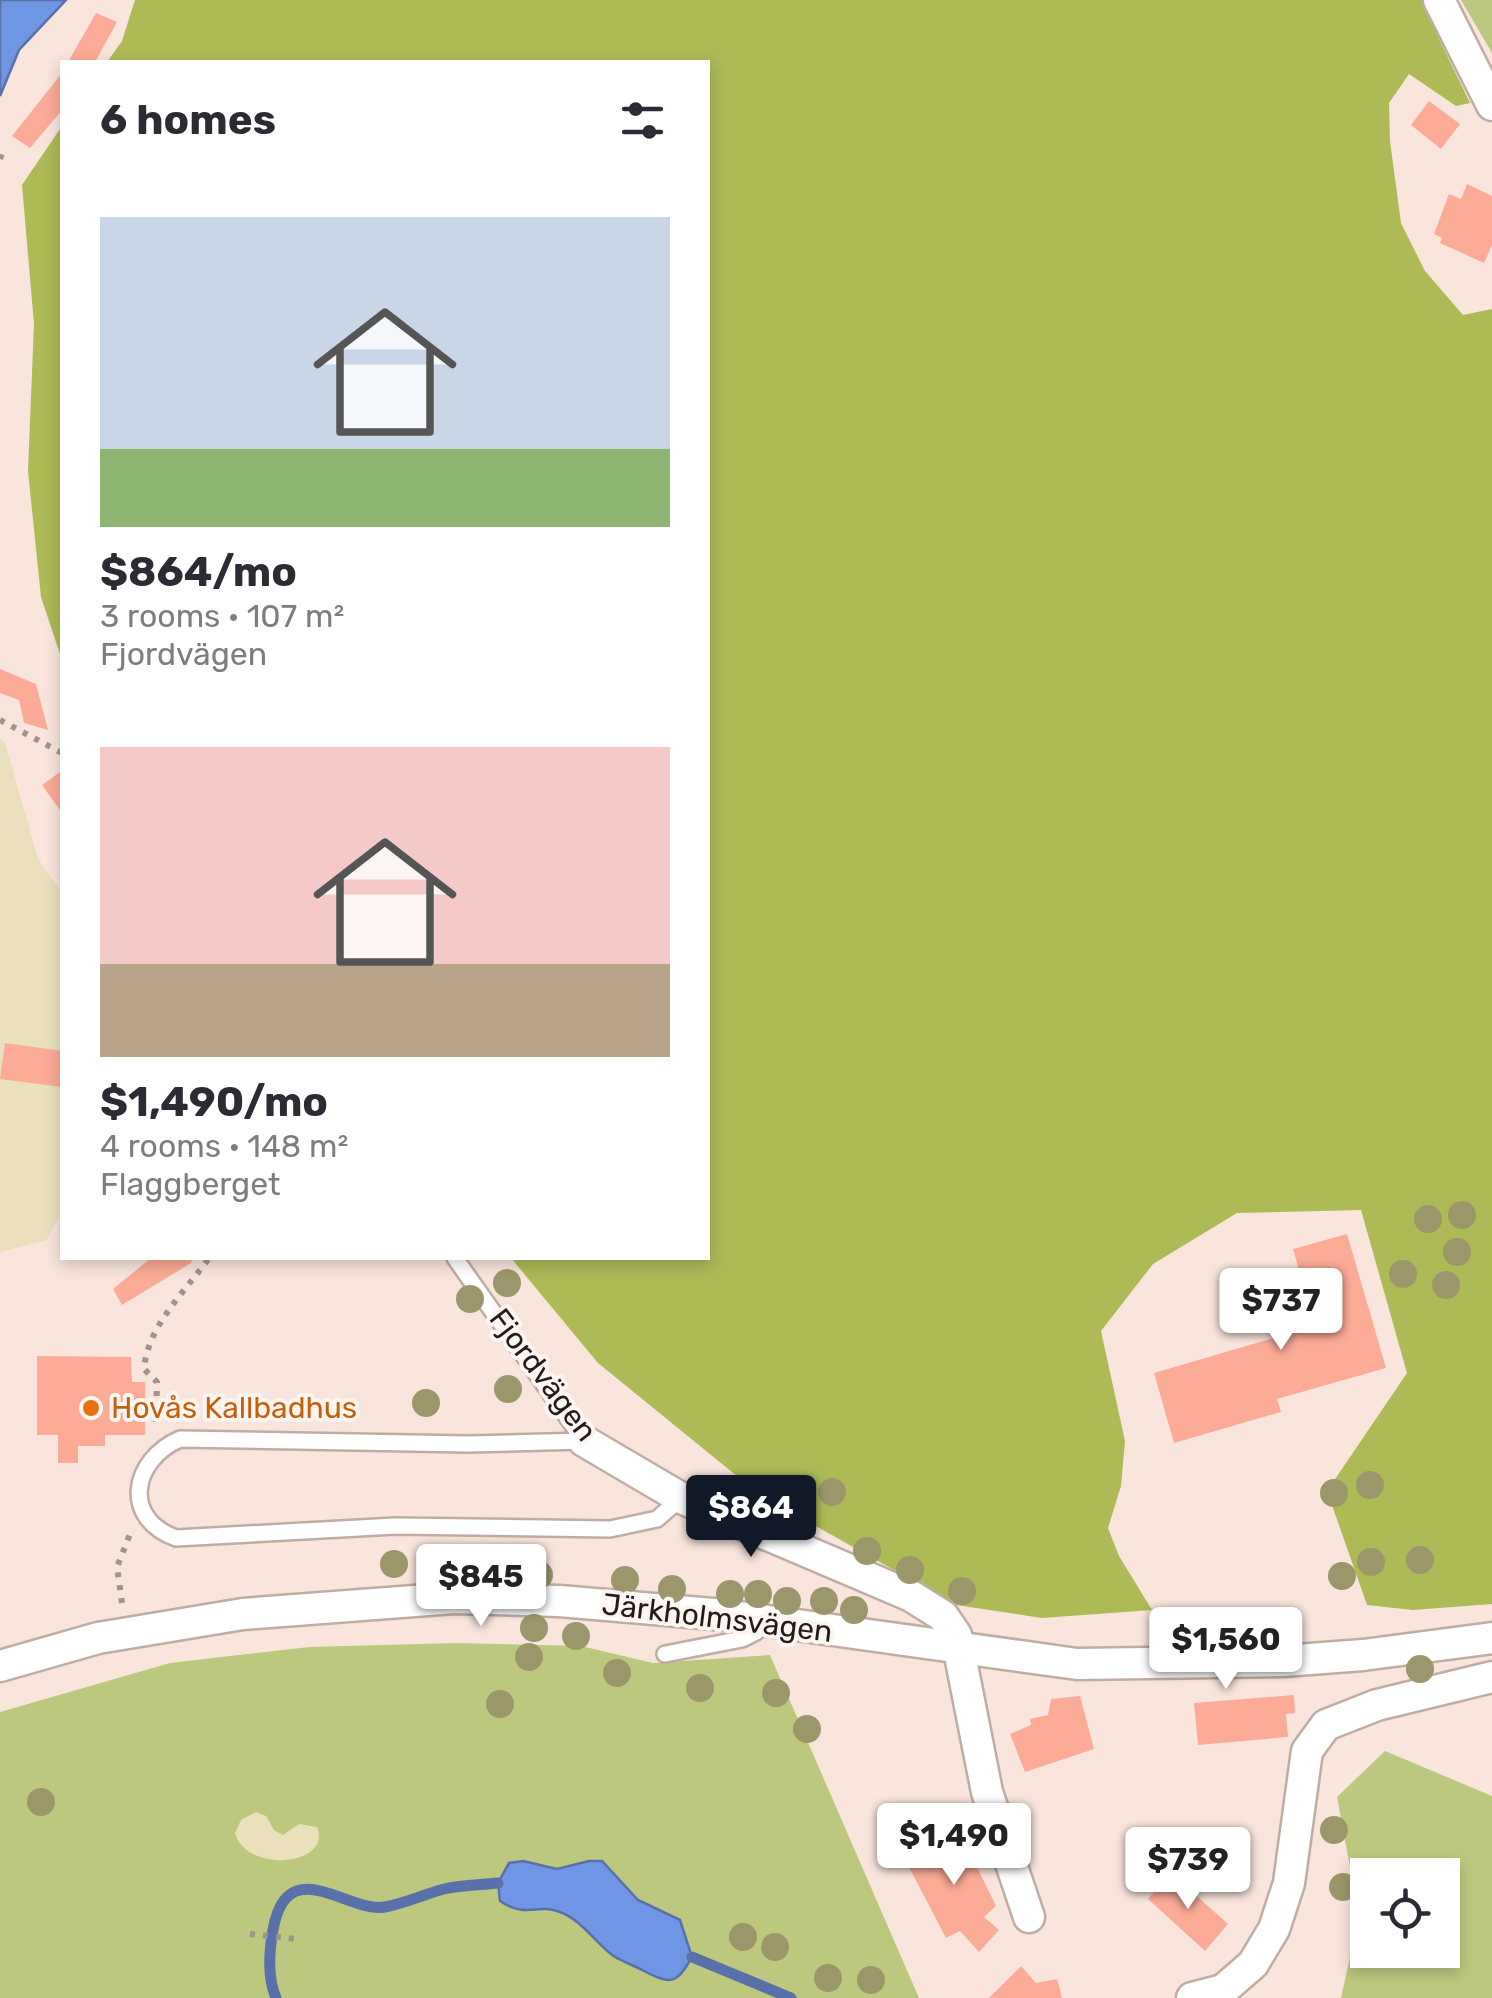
<!DOCTYPE html>
<html lang="en">
<head>
<meta charset="utf-8">
<style>
  :root { --surface:#fff; --page:#f7f7f7; --text:#2b2b33; --muted:#7c7c81; --accent:#111827 }
  body { margin:0; font-family:Rubik,sans-serif; background:var(--page); color:var(--text); height:100vh; display:flex; flex-direction:column; font-size:38px; white-space:nowrap }
  * { box-sizing:border-box; margin:0 }
  p { font-size:32px; color:var(--muted) }
  .icon { flex:none; width:55px; height:55px; fill:none; stroke:currentColor; stroke-width:2; stroke-linecap:round; stroke-linejoin:round }
  .map { position:relative; flex:1; overflow:hidden }
  .drawer { position:absolute; left:60px; top:60px; width:650px; height:1200px; display:flex; flex-direction:column; background:var(--surface); border-radius:0px; box-shadow:0 5px 15px #0003 }
  .drawer>* { flex:none }
  .buttons { position:absolute; left:1350px; top:1858px; display:grid; gap:20px }
  .buttons a { display:grid; place-items:center; width:110px; height:110px; border-radius:0px; background:var(--surface); box-shadow:0 5px 15px #0003; font-size:50px }
  .price { position:absolute; translate:-50% -85px; padding:0 22px; border-radius:10px; background:#fff; color:#222; font-size:32px; line-height:65px; filter:drop-shadow(0 2px 5px #0008) }
  .price::after { content:''; position:absolute; left:50%; top:60px; width:30px; height:22px; margin-left:-15px; background:inherit; clip-path:polygon(0 0,100% 0,50% 100%) }
  .price.active { background:var(--accent); color:#fff }
  ul { padding:0; list-style:none }
  li { display:grid; align-content:center; gap:20px; height:530px; padding:0 40px }
  li span { display:grid; place-items:center; height:310px; border-radius:0px; color:#555 }
  li>.icon { margin-inline-start:auto }
  span .icon { width:180px; height:180px; fill:#fffc; stroke-width:1 }
  li b { font-size:42px }
  h2 { display:flex; justify-content:space-between; align-items:center; height:120px; padding:0 40px; font-size:42px }
  .map>svg:first-child { display:block }
  .green { fill:#bdc87f; fill-rule:evenodd }
  .forest { fill:#adba56 }
  .sand { fill:#eae0bb }
  .water { fill:#6f96e5; stroke:#5871a8; stroke-width:2.5 }
  .lines { fill:none; stroke-linecap:round; stroke-linejoin:round }
  .stream { stroke:#5871a8; stroke-width:11 }
  .building { fill:#fbab96 }
  .service-casing { stroke:#bfada4; stroke-width:20 }
  .minor-casing { stroke:#bfada4; stroke-width:35 }
  .path { stroke:#a1928c; stroke-width:6; stroke-dasharray:5 8; stroke-linecap:butt }
  .service { stroke:#fff; stroke-width:15 }
  .minor { stroke:#fff; stroke-width:30 }
  .tree { fill:#9c976a }
  .food-dot { fill:#e8710a; stroke:#fdf5f2; stroke-width:4 }
  .labels { text-anchor:middle; dominant-baseline:central; stroke-width:8; stroke-linejoin:round; paint-order:stroke }
  .street-label { font-size:30px; fill:#221b18; stroke:#fdf5f2 }
  .food-label { font-size:30px; fill:#c56008; stroke:#fdf5f2; text-anchor:start }
</style>
</head>
<body>
<div class="map">
<svg width="1492" height="1998" viewBox="0 0 1492 1998">
  <rect width="100%" height="100%" fill="#f9e5dc"/>
  <g class="green">
    <path d="M1461 0H1492V53Z"/>
    <path d="M456 1643 581 1646 653 1663 770 1655 919 1998H0V1712L170 1663 309 1647Z"/>
    <path d="M1385 1751 1492 1796V1998H1341L1359 1916 1337 1797ZM1442 1875V1950H1368V1875Z"/>
  </g>
  <g class="forest">
    <path d="M135 0H1428L1439 39 1470 103 1456 106 1409 74 1389 103 1390 141 1401 223 1425 271 1463 315 1492 309V1604L1413 1610 1367 1605 1327 1491 1407 1373 1361 1210 1237 1213 1153 1264 1101 1331 1125 1441 1121 1486 1108 1528 1119 1556 1152 1610 1042 1618 956 1605 759 1494 598 1363 511 1258H708V62H107L122 41Z"/>
    <path d="M62 126V660L41 597 28 471 34 324 22 185Z"/>
  </g>
  <g class="sand">
    <path d="M0 739 5 743 38 859 62 893V1210L47 1240 0 1252Z"/>
    <path d="M256 1812 266 1816 274 1830 283 1835 299 1824 317 1827C333 1865 247 1875 235 1833L241 1820Z"/>
  </g>
  <g class="water">
    <path d="M0 0H66L19 50 0 96Z"/>
    <path d="M523 1861 557 1869 589 1861H602L638 1900 680 1920 692 1957C677 1984 671 1985 644 1971 635 1966 624 1962 615 1957 596 1944 582 1920 560 1912 537 1903 527 1919 500 1901L498 1883 509 1863Z"/>
  </g>
  <g class="lines">
    <g class="stream">
      <path d="M692 1957 791 1998"/>
      <path d="M276 1998C267 1977 269 1952 273 1930 287 1850 349 1914 385 1907 406 1903 425 1894 444 1889 462 1885 480 1885 498 1883"/>
    </g>
  </g>
  <g class="building">
    <path d="M96 13 117 22 95 62H68Z"/>
    <path d="M62 73V110L30 148 12 136Z"/>
    <path d="M1429 101 1460 124 1441 149 1411 125Z"/>
    <path d="M1467 184 1492 196V245L1484 263 1440 243 1442 238 1434 234 1449 194 1461 199Z"/>
    <path d="M0 669 36 684 48 730 24 723 19 700 0 693Z"/>
    <path d="M60 772 62 775V813L42 785Z"/>
    <path d="M5 1043 62 1051V1087L0 1079Z"/>
    <path d="M1347 1234 1386 1368 1277 1399 1281 1412 1174 1443 1154 1373 1315 1326 1293 1249Z"/>
    <path d="M151 1258H193L191 1263 122 1305 113 1289Z"/>
    <path d="M37 1356 131 1357 132 1382H145V1435H105V1446H78V1463H58V1435H37Z"/>
    <path d="M1294 1695 1295 1713 1286 1714 1288 1737 1198 1745 1194 1703Z"/>
    <path d="M1080 1696 1094 1749 1025 1772 1010 1734 1031 1725 1030 1719 1048 1715 1051 1699Z"/>
    <path d="M944 1824 949 1845H966L996 1906 984 1917 999 1930 979 1952 960 1931 946 1938 909 1867 922 1856 918 1830Z"/>
    <path d="M1171 1873 1228 1924 1205 1951 1148 1899Z"/>
    <path d="M1021 1966 1036 1983 1057 1979 1062 1998H989Z"/>
  </g>
  <g class="lines">
    <g class="service-casing">
      <g id="service">
        <path d="M455 1258 584 1441 468 1444 180 1439C132 1460 121 1518 176 1538L395 1526 610 1529 657 1519 681 1498"/>
        <path d="M665 1654 742 1639 756 1632 759 1620"/>
      </g>
    </g>
    <g class="minor-casing">
      <g id="minor">
        <path d="M1439 0 1492 105"/>
        <path d="M584 1441 681 1498 911 1596 943 1616 956 1635 987 1792 1029 1917"/>
        <path d="M0 1666 98 1638 243 1614 454 1598 559 1601 725 1615 1077 1664 1283 1661 1363 1655 1492 1638"/>
        <path d="M1192 1998 1223 1990 1253 1964 1274 1929 1289 1883 1307 1751 1326 1725 1377 1705 1492 1677"/>
      </g>
    </g>
    <g class="path">
      <path d="M0 159 3 150"/>
      <path d="M0 720 62 753"/>
      <path d="M156 1422 157 1382 144 1369C148 1325 185 1292 209 1258"/>
      <path d="M122 1603 117 1567 130 1534"/>
      <path d="M250 1934 296 1939"/>
    </g>
    <use href="#service" class="service"/>
    <use href="#minor" class="minor"/>
  </g>
  <g class="tree">
    <circle cx="1462" cy="1215" r="14"/>
    <circle cx="1428" cy="1219" r="14"/>
    <circle cx="1457" cy="1252" r="14"/>
    <circle cx="1403" cy="1274" r="14"/>
    <circle cx="507" cy="1283" r="14"/>
    <circle cx="1446" cy="1285" r="14"/>
    <circle cx="470" cy="1299" r="14"/>
    <circle cx="508" cy="1389" r="14"/>
    <circle cx="426" cy="1403" r="14"/>
    <circle cx="1370" cy="1485" r="14"/>
    <circle cx="832" cy="1492" r="14"/>
    <circle cx="1334" cy="1493" r="14"/>
    <circle cx="792" cy="1498" r="14"/>
    <circle cx="867" cy="1551" r="14"/>
    <circle cx="1420" cy="1560" r="14"/>
    <circle cx="1371" cy="1562" r="14"/>
    <circle cx="394" cy="1564" r="14"/>
    <circle cx="910" cy="1570" r="14"/>
    <circle cx="539" cy="1575" r="14"/>
    <circle cx="493" cy="1576" r="14"/>
    <circle cx="1342" cy="1576" r="14"/>
    <circle cx="625" cy="1580" r="14"/>
    <circle cx="672" cy="1589" r="14"/>
    <circle cx="962" cy="1591" r="14"/>
    <circle cx="730" cy="1594" r="14"/>
    <circle cx="758" cy="1594" r="14"/>
    <circle cx="787" cy="1601" r="14"/>
    <circle cx="824" cy="1601" r="14"/>
    <circle cx="854" cy="1610" r="14"/>
    <circle cx="534" cy="1628" r="14"/>
    <circle cx="576" cy="1636" r="14"/>
    <circle cx="529" cy="1657" r="14"/>
    <circle cx="1420" cy="1669" r="14"/>
    <circle cx="617" cy="1673" r="14"/>
    <circle cx="700" cy="1688" r="14"/>
    <circle cx="776" cy="1693" r="14"/>
    <circle cx="500" cy="1704" r="14"/>
    <circle cx="807" cy="1729" r="14"/>
    <circle cx="41" cy="1802" r="14"/>
    <circle cx="1334" cy="1830" r="14"/>
    <circle cx="1343" cy="1887" r="14"/>
    <circle cx="743" cy="1937" r="14"/>
    <circle cx="775" cy="1947" r="14"/>
    <circle cx="828" cy="1978" r="14"/>
    <circle cx="871" cy="1980" r="14"/>
  </g>
  <circle class="food-dot" cx="91" cy="1408" r="10"/>
  <g class="labels">
    <g class="street-label">
      <text transform="translate(543 1375) rotate(53)">Fjordvägen</text>
      <text transform="translate(717 1618) rotate(7)">Järkholmsvägen</text>
    </g>
    <g class="food-label">
      <text x="111" y="1408">Hovås Kallbadhus</text>
    </g>
  </g>
</svg>
<div class="buttons">
<a><svg class="icon" aria-label="locate" viewBox="0 0 24 24"><circle cx="12" cy="12" r="6"/><path d="M12 2v4M12 18v4M2 12h4M18 12h4"/></svg></a>
</div>
<b class="price" style="left:1281px;top:1353px">$737</b>
<b class="price active" style="left:751px;top:1560px">$864</b>
<b class="price" style="left:481px;top:1629px">$845</b>
<b class="price" style="left:1226px;top:1692px">$1,560</b>
<b class="price" style="left:954px;top:1888px">$1,490</b>
<b class="price" style="left:1188px;top:1912px">$739</b>
<section class="drawer">
<h2>6 homes<svg class="icon" aria-label="filters" viewBox="0 0 24 24"><path d="M4 7h16M4 17h16"/><circle cx="9" cy="7" r="2"/><circle cx="15" cy="17" r="2"/></svg></h2>
<ul>
<li><span style="background:linear-gradient(#c9d6e8 75%,#8fb573 0)"><svg class="icon" aria-label="home" viewBox="0 0 24 24"><path d="M3 11l9-7 9 7M6 9v11h12V9"/></svg></span><div><b>$864/mo</b><p>3 rooms · 107 m²</p><p>Fjordvägen</p></div></li>
<li><span style="background:linear-gradient(#f6c9c9 70%,#b9a48a 0)"><svg class="icon" aria-label="home" viewBox="0 0 24 24"><path d="M3 11l9-7 9 7M6 9v11h12V9"/></svg></span><div><b>$1,490/mo</b><p>4 rooms · 148 m²</p><p>Flaggberget</p></div></li>
</ul>
</section>
</div>
</body>
</html>
